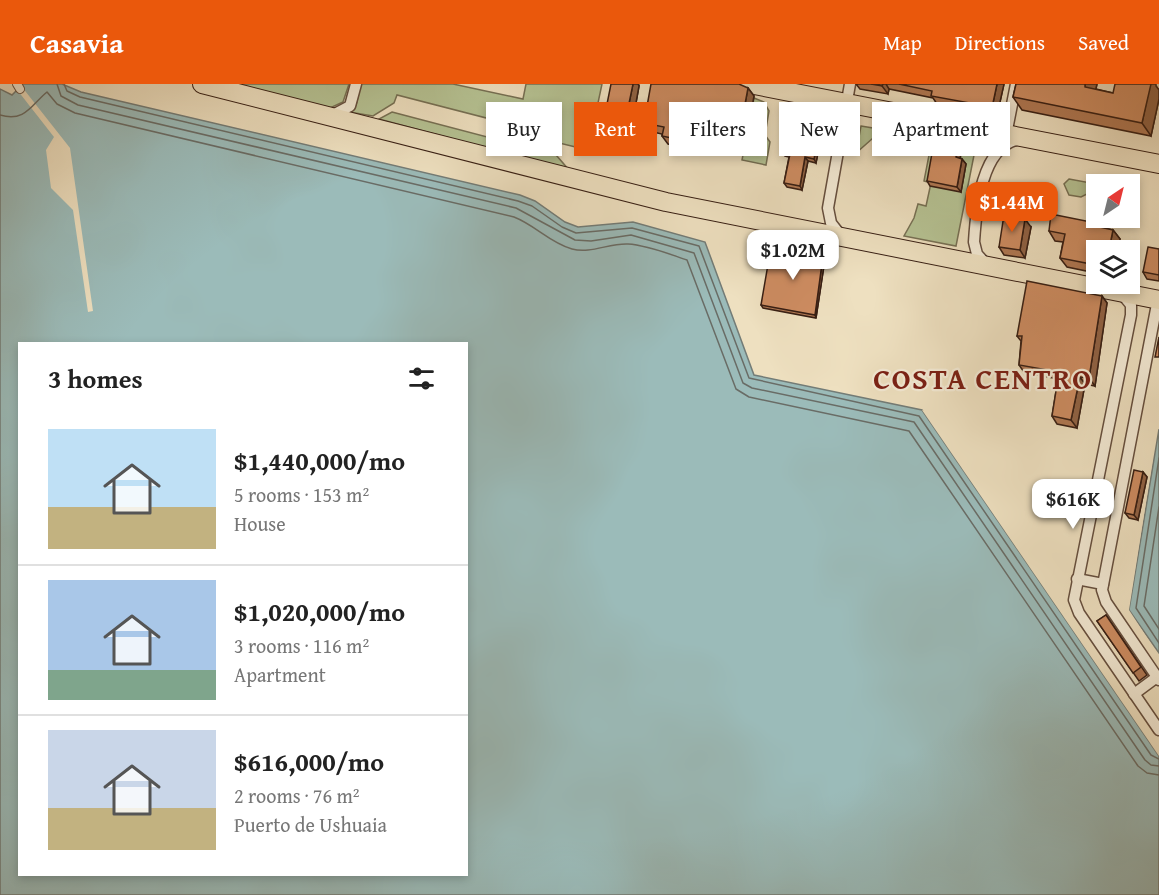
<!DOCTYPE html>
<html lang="en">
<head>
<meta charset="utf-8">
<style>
  :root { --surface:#fff; --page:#f2f2f2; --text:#222; --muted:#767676; --line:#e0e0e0; --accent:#ea580c }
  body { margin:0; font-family:"Gentium Book Plus",serif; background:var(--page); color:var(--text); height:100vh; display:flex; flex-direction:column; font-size:22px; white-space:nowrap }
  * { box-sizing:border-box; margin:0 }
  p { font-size:20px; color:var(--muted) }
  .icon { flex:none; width:33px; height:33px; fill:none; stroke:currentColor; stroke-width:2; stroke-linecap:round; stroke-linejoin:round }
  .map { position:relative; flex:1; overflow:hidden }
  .details { position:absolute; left:18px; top:258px; width:450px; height:534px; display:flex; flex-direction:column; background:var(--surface); border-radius:0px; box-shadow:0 3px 9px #0003 }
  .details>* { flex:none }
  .hud { position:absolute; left:486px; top:18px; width:570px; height:54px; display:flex; gap:12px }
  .needle { width:39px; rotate:35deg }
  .fabs { position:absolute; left:1086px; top:90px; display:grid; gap:12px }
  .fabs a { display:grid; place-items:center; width:54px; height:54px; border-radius:0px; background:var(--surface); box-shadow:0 3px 9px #0003; font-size:30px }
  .price { position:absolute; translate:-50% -51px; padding:0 14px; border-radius:12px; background:#fff; color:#222; font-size:20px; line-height:39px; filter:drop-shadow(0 2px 3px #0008) }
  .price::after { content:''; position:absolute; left:50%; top:36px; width:18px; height:14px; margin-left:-9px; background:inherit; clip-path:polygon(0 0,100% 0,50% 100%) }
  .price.active { background:var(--accent); color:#fff }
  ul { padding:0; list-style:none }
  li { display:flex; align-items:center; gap:18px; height:150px; padding:0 30px }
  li+li { border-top:2px solid var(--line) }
  li span { display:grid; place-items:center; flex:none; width:168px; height:120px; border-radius:0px; color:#555 }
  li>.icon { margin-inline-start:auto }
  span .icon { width:72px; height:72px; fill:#fffc; stroke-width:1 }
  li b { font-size:26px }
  h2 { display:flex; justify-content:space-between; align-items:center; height:72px; padding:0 30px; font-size:26px }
  .tag { padding:0 21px; border-radius:0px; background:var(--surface); box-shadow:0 3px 9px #0003; font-size:21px; line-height:54px }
  .tag.active { background:var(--accent); color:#fff }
  header { display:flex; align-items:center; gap:36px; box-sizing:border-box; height:84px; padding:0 30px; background:var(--accent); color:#fff }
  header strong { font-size:28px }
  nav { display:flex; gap:33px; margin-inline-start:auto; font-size:21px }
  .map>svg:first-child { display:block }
  .green { fill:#b6c394; stroke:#767054; stroke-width:1.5 }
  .water { fill:#9bbbb9; stroke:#737c77; stroke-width:1.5; fill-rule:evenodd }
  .pier { fill:#eee0c0 }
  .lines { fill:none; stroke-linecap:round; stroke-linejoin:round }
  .shore { stroke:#696c66; stroke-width:1.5 }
  .pedestrian-casing { stroke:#654e3e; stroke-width:10 }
  .minor-casing { stroke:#654e3e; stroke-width:13 }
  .primary-casing { stroke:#371e13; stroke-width:20 }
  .pedestrian { stroke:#f4ebd6; stroke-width:8 }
  .minor { stroke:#f4ebd6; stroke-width:10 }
  .primary { stroke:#eee0c0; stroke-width:18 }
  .wall { fill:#b07853; stroke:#371e13; stroke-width:1.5 }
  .shaded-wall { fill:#906244; stroke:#371e13; stroke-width:1.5 }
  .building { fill:#cd8c61; stroke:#371e13; stroke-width:1.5 }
  .labels { text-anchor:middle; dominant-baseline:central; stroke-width:4.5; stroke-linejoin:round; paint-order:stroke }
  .district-label { font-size:30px; font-weight:bold; letter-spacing:1.5px; fill:#7a1f14; stroke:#f4ebd6 }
</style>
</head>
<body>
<header>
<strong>Casavia</strong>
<nav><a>Map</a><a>Directions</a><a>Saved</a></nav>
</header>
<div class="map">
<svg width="1159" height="811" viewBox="0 0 1159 811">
  <rect width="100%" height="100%" fill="#eee0c0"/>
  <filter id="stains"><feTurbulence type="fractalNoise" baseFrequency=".00333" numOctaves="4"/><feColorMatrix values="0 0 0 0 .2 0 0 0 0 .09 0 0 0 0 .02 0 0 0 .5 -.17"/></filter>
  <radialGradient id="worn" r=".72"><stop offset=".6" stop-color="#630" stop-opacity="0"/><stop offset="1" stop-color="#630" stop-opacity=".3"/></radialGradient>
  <g class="green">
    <path d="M231 0H349L343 18 330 24Z"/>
    <path d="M361 0H453L523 15 526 0H602L588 66 559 59 560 53 397 11 394 19 373 32 349 28 356 21Z"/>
    <path d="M754 14 764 18 769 27 765 51 770 58 766 81 742 76Z"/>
    <path d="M392 28 556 71 569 86 379 35Z"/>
    <path d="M861 42 879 45 881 47 856 69Z"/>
    <path d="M922 50 976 61 956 162 904 152 914 134 918 120 926 122 931 99 924 97 930 66 920 62Z"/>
    <path d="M1069 95 1091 99 1089 109 1081 113 1069 111 1064 100Z"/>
  </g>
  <g class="water">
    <path d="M23 0H62L81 8 520 111 535 117 565 138 578 143 633 138 705 158 754 291 922 326 1159 672V811H0V5L12 11ZM20 260H466V790H20Z"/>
    <path d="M1159 345V569L1129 526Z"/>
  </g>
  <g class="pier">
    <path d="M22 3 70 64 93 227 88 228 73 126 51 104 46 66 54 53 18 7Z"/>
    <path d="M922 326 926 327 1159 667V672Z"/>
    <path d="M1150 373 1153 374 1129 526 1159 572 1126 526Z"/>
  </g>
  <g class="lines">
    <g class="shore">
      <path d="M57 0 61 12 78 21 516 124 575 156 591 157 631 151 694 169 743 299 752 304 914 338 1145 676 1151 681 1159 682"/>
      <path d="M64 0 67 7 80 13 518 117 532 122 562 143 576 149 632 144 699 162 749 294 919 332 1151 671 1159 675"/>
      <path d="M0 31C25 39 32 20 47 8L57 20 75 29 514 133C535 141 550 159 572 165 591 170 609 159 628 160 647 161 669 170 687 176L736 305 749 313 909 347 1138 682 1147 689 1159 691"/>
      <path d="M1159 374 1136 524 1159 559"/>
      <path d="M1159 423 1144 522 1159 545"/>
    </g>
    <g class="pedestrian-casing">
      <path id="pedestrian" d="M17 0 20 5"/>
    </g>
    <g class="minor-casing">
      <g id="minor">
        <path d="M333 31 350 22 356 0"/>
        <path d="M1006 51 1016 0"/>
        <path d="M842 153 831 139 828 124 850 0"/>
        <path d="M985 179 977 170 974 158C976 126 981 61 1020 55"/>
        <path d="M1122 210 1131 221V231L1074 516 1079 529 1159 646"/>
        <path d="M1158 215 1102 506 1106 518 1159 596"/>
        <path d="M1077 495 1103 500"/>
        <path d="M1134 610 1157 593"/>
      </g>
    </g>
    <g class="primary-casing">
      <g id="primary">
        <path d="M202 0 666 118 1159 216"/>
        <path d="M749 0 1159 80"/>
      </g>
    </g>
    <use href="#pedestrian" class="pedestrian"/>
    <use href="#minor" class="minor"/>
    <use href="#primary" class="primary"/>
  </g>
  <g class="wall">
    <path d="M856 0H1004L998 27 992 30 937 20 933 14 889 5 888 10 860 5Z"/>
    <path d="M1016 0H1097L1096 5 1113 9 1156 2 1159 6V15L1151 52 1022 26 1013 13Z"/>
    <path d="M639 2 631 47 609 43 604 35Z"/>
    <path d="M748 4 754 12 744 66 716 61 714 70 668 60 662 52V50L649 47 644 39Z"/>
    <path d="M815 29 818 32 812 60 819 64 816 79 808 77 802 106 787 103 784 99 789 73 785 72 782 69Z"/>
    <path d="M961 70 960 74 962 75 966 80 961 108 930 102 927 97Z"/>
    <path d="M1096 139 1099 143 1113 146 1120 155 1118 166H1096V189L1067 183 1060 174 1063 158 1055 157 1049 147Z"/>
    <path d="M1031 143 1025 174 1004 171 999 163Z"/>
    <path d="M1159 165V197L1147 195 1143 188Z"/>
    <path d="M823 172 825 175 816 234 763 224 761 221Z"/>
    <path d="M1102 212 1107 219 1095 302 1085 300 1077 344 1057 340 1052 332 1058 295 1024 288 1019 281 1021 257 1017 252Z"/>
    <path d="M1143 388 1147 393 1138 436 1129 434 1125 429Z"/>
    <path d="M1106 531 1147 591 1139 597 1097 537Z"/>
  </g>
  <g class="shaded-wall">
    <path d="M633 0H638L639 2 631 47 625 39Z"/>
    <path d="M883 0H886L889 5 888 10 882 2Z"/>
    <path d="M997 0H1004L998 27 993 19Z"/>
    <path d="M1085 0H1097L1093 16 1085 3Z"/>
    <path d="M1150 0H1156V2L1159 6V15L1151 52 1142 39Z"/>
    <path d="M748 4 754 12 744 66 738 58Z"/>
    <path d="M815 29 818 32 811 63 809 59Z"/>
    <path d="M710 53 716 61 714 70 709 62Z"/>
    <path d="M817 61 819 64 816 79 814 75Z"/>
    <path d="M957 65 961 70 959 79 956 73Z"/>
    <path d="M805 73 808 77 802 106 800 102Z"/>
    <path d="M962 75 966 80 961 108 957 103Z"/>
    <path d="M1025 135 1031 143 1025 174 1020 166Z"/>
    <path d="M1113 146 1120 155 1118 166H1109Z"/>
    <path d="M823 172 825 175 816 234 815 231Z"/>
    <path d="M1102 212 1107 219 1095 302 1089 294Z"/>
    <path d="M1080 293 1085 300 1077 344 1071 336Z"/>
    <path d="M1143 388 1147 393 1138 436 1134 431Z"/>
  </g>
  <g class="building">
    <path d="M611 0H633L625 39 604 35Z"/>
    <path d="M651 0H739L748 4 738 58 710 53 709 62 662 52 664 43 644 39Z"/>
    <path d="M871 0H883L882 2Z"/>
    <path d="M899 0H997L993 19 986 22 931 12 932 7Z"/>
    <path d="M1016 0H1085V3L1113 9 1115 0H1151L1142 39 1013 13Z"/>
    <path d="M800 26 815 29 809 59 817 61 814 75 805 73 800 102 784 99 790 70 782 69 785 55 793 56Z"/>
    <path d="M940 62 957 65 956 73 962 75 957 103 927 97 932 69 939 70Z"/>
    <path d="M1051 130 1096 139 1095 142 1113 146 1109 166H1096V181L1060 174 1065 150 1049 147Z"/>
    <path d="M1004 131 1025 135 1020 166 999 163Z"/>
    <path d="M771 163 823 172 815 231 761 221Z"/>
    <path d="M1148 163 1159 165V191L1143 188Z"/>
    <path d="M1027 197 1102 212 1089 294 1080 293 1071 336 1052 332 1059 288 1019 281 1022 252H1017Z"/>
    <path d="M1159 253V273H1155Z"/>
    <path d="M1134 386 1143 388 1134 431 1125 429Z"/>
    <path d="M1106 531 1141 583 1133 589 1097 537Z"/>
  </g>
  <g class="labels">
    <g class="district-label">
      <text x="983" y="294">COSTA CENTRO</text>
    </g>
  </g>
  <rect width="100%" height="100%" filter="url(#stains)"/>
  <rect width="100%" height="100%" fill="url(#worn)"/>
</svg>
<div class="fabs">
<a><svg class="needle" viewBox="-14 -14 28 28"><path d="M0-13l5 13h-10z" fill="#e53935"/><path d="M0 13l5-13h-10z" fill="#767676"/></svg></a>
<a><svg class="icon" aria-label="layers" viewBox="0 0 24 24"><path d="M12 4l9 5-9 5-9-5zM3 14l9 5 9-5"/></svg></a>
</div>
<b class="price active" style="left:1012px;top:149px">$1.44M</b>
<b class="price" style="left:793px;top:197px">$1.02M</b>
<b class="price" style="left:1073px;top:446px">$616K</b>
<div class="hud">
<a class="tag">Buy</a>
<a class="tag active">Rent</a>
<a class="tag">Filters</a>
<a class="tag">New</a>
<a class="tag">Apartment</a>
</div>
<section class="details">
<h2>3 homes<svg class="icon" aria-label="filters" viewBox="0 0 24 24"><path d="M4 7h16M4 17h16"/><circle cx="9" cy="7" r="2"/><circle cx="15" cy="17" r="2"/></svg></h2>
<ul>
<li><span style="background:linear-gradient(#bfe0f5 65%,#c2b280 0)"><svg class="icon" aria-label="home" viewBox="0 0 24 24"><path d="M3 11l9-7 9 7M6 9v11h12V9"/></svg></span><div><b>$1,440,000/mo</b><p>5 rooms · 153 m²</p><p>House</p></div></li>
<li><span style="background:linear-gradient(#a9c7e8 75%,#7fa58c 0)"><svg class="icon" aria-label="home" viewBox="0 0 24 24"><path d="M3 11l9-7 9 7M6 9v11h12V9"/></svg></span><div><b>$1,020,000/mo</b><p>3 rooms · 116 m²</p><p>Apartment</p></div></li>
<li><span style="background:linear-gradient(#c9d6e8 65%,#c2b280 0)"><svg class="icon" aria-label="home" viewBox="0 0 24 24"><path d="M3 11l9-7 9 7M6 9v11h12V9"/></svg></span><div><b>$616,000/mo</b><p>2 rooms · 76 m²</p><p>Puerto de Ushuaia</p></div></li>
</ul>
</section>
</div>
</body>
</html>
